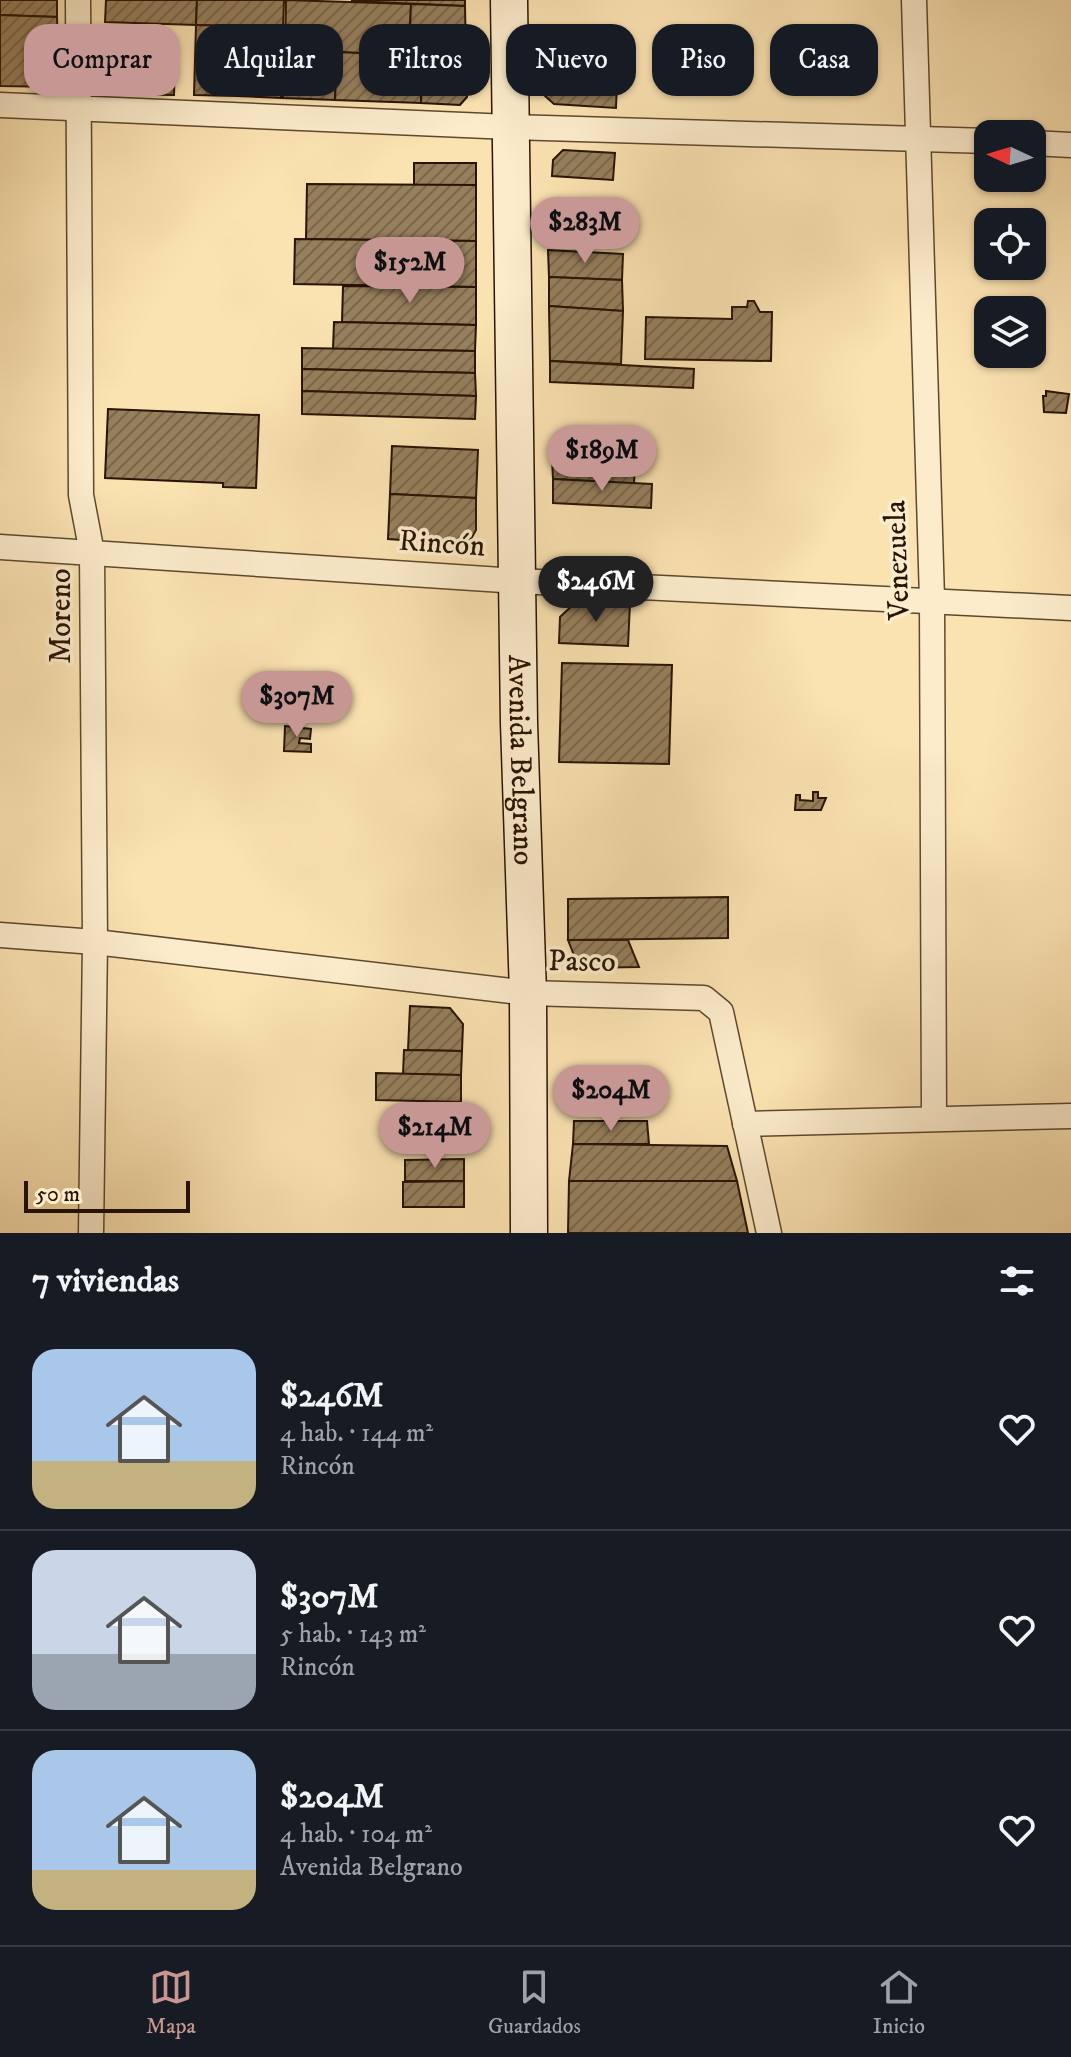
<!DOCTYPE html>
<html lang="es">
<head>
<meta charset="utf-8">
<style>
  :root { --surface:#171b24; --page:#242831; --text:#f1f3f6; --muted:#9ea1a6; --line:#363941; --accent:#c59692 }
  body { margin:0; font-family:"IM FELL DW Pica",serif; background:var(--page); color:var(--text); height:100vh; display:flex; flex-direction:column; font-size:30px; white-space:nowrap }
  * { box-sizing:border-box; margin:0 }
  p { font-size:26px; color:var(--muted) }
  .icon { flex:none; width:44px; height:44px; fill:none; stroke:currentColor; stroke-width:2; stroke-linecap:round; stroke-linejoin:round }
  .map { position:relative; height:1233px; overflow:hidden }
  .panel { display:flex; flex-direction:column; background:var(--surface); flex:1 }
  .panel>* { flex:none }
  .top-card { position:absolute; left:24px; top:24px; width:1024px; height:72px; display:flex; gap:16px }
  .needle { width:52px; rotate:274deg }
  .fabs { position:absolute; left:974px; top:120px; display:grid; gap:16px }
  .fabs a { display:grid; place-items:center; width:72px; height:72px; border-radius:16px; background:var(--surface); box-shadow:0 2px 6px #0004; font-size:40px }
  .scale { position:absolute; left:24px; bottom:20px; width:166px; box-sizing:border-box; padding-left:8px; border:4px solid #281401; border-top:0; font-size:22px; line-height:28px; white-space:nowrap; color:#281401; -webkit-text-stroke:6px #fceccc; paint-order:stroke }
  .price { position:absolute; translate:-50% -68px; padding:0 18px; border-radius:28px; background:var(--accent); color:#111; font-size:26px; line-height:52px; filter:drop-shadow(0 2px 4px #0008) }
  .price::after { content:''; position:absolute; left:50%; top:48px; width:24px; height:18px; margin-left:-12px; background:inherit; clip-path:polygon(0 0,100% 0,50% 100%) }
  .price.on { background:#222; color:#fff }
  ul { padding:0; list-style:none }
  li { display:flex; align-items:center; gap:24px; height:200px; padding:0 32px }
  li+li { border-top:2px solid var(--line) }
  li span { display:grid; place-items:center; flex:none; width:224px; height:160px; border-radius:24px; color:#555 }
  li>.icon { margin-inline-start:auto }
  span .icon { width:96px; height:96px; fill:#fffc; stroke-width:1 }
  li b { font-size:34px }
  h2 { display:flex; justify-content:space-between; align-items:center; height:96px; padding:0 32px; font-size:34px }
  .tag { padding:0 28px; border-radius:24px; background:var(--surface); box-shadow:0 2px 6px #0004; font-size:28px; line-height:72px }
  .tag.on { background:var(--accent); color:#111 }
  .dock { display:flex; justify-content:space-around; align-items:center; height:112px; border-top:2px solid var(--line); background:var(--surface); font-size:22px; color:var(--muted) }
  .dock a { display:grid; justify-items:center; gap:4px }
  .dock .on { color:var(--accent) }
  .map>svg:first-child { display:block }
  .building { fill:url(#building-hatch); stroke:#281401; stroke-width:2 }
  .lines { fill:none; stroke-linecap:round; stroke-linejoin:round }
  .street-casing { stroke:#5d482d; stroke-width:27 }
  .secondary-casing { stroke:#281401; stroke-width:39 }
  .street { stroke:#fceccc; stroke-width:24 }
  .secondary { stroke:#fceccc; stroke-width:36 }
  .labels { text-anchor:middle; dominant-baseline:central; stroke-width:7; stroke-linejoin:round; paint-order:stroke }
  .street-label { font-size:30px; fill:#281401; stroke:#fceccc }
</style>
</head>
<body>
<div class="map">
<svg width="1071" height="1233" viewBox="0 0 1071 1233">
  <defs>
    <pattern id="building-hatch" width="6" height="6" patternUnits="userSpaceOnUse" patternTransform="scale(2)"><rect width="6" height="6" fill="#967f5d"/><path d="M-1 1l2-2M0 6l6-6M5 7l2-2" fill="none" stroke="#7a674a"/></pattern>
  </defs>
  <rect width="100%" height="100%" fill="#fbe2b1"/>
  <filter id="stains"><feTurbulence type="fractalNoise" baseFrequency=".0025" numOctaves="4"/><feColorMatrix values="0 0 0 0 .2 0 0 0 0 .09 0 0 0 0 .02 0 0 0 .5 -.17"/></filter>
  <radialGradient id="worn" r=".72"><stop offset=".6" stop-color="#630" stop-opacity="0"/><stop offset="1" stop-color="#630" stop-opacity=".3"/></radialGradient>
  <g class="building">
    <path d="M0 0H57V17L0 15Z"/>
    <path d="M106 0H197L196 25 105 22Z"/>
    <path d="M197 0H284L283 28 196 25Z"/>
    <path d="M286 0 411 4 409 55 285 50Z"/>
    <path d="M352 0H465V6L352 1Z"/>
    <path d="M411 4 465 6 466 56 409 55Z"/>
    <path d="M0 15 57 17 59 87 0 86Z"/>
    <path d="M196 25 240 26 238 96 194 95Z"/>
    <path d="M240 26 283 28 281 98 238 96Z"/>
    <path d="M285 50 337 52 335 100 283 98Z"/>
    <path d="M337 52 423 56 421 103 335 100Z"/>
    <path d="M546 54 619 58 617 83 545 80Z"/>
    <path d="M423 56H466L467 80 422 79Z"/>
    <path d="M104 58 175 60 174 95 103 94Z"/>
    <path d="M422 79 467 80V97L460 105 421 103Z"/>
    <path d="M545 80 617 83 616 108 554 104 544 95Z"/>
    <path d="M563 150 615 153 613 180 552 176 553 160Z"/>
    <rect x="414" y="163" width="62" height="22"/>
    <path d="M307 184 476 185V241L306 239Z"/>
    <path d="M295 239 476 241V287L294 284Z"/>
    <path d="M548 250 623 254 622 280 549 277Z"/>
    <path d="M549 277 622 280 623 311 549 306Z"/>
    <path d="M343 286 476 287V325L342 322Z"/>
    <path d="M748 301H754L760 312H772L771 361 645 359 646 317 732 319V307H747Z"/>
    <path d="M549 306 623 311 621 364 550 361Z"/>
    <path d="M334 322 476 325 475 351 333 349Z"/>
    <path d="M302 348 475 351V373L302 369Z"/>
    <path d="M550 361 694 369 693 388 550 382Z"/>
    <path d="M302 369 475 373 476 396 302 391Z"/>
    <path d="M302 391 476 396 475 419 302 414Z"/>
    <path d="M1046 391 1069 394 1066 413 1044 412 1043 396H1046Z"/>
    <path d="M108 409 259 415 256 488 223 487V483L105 478Z"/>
    <path d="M392 446 478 450 476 498 390 494Z"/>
    <path d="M552 458 635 463 634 484 553 479Z"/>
    <path d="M553 479 652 484 651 508 553 503Z"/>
    <path d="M390 494 476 498V530L471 539 460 544 388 539Z"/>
    <path d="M577 601 630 603 628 646 559 643 560 617Z"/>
    <path d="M562 663 672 665 669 764 559 762Z"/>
    <path d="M285 726 311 729 310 739 300 738 299 743 311 744V752L284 751Z"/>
    <path d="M813 792H818V798H826L821 810H795L796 795H800V800L813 801Z"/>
    <path d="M728 897V938L568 940V899Z"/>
    <path d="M568 940H628L639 967 579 968Z"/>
    <path d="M410 1006 450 1008 463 1024 462 1051 408 1050Z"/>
    <path d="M404 1050 462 1051 461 1075 403 1074Z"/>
    <path d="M376 1073 461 1075V1102L376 1100Z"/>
    <path d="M574 1121H647L649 1144H573Z"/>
    <path d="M573 1144 727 1146 737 1181H569Z"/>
    <path d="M464 1159V1181H405V1160Z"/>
    <path d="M464 1181V1207H403V1182Z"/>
    <path d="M569 1181H737L748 1233H568Z"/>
  </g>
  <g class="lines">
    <g class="street-casing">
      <g id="street">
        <path d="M78 0 81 495 92 553 95 942 91 1233"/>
        <path d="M914 0 932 599 934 1118"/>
        <path d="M0 105 511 127 988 141"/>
        <path d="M1032 143 1071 145"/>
        <path d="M0 547 518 581 1071 608"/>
        <path d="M0 935 95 942 528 993 704 998 721 1012 769 1233"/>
        <path d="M745 1124 1071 1116"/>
      </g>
    </g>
    <g class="secondary-casing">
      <g id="secondary">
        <path id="s1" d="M509 0 519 723 528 993 529 1233"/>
      </g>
    </g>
    <use href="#street" class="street"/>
    <use href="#secondary" class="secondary"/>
  </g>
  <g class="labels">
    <g class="street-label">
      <text transform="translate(442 544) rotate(4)">Rincón</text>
      <text transform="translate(898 560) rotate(-92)">Venezuela</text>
      <text transform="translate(61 616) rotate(-90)">Moreno</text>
      <text stroke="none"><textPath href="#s1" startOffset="760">Avenida Belgrano</textPath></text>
      <text transform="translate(582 962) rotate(1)">Pasco</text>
    </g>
  </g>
  <rect width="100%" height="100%" filter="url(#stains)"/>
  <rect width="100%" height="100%" fill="url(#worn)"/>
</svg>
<div class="fabs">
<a><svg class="needle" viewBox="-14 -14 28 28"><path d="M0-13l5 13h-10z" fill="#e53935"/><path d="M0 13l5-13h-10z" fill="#9ea1a6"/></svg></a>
<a><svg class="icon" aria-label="locate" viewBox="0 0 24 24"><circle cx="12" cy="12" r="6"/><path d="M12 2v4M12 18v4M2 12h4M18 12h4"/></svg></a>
<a><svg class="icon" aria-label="layers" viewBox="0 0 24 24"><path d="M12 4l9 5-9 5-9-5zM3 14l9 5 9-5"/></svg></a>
</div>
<div class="scale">50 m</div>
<b class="price" style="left:585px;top:265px">$283M</b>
<b class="price" style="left:410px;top:305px">$152M</b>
<b class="price" style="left:602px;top:493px">$189M</b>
<b class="price on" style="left:596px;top:624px">$246M</b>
<b class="price" style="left:297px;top:739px">$307M</b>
<b class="price" style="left:611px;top:1133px">$204M</b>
<b class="price" style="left:435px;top:1170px">$214M</b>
<div class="top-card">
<a class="tag on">Comprar</a>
<a class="tag">Alquilar</a>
<a class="tag">Filtros</a>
<a class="tag">Nuevo</a>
<a class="tag">Piso</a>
<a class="tag">Casa</a>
</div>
</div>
<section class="panel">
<h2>7 viviendas<svg class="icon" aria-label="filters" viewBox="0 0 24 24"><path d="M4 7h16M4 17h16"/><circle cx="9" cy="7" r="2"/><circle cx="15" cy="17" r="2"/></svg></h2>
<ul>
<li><span style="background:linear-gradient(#a9c7e8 70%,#c2b280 0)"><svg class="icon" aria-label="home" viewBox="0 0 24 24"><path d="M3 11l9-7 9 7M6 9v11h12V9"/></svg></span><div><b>$246M</b><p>4 hab. · 144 m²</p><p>Rincón</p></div><svg class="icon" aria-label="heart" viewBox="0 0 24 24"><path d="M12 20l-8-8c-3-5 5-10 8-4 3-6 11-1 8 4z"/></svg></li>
<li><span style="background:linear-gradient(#c9d6e8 65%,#9aa5b1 0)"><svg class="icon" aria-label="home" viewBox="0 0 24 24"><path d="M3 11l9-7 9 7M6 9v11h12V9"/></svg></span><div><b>$307M</b><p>5 hab. · 143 m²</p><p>Rincón</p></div><svg class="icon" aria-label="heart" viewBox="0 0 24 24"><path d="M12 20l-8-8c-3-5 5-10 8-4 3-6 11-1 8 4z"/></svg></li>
<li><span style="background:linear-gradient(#a9c7e8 75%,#c2b280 0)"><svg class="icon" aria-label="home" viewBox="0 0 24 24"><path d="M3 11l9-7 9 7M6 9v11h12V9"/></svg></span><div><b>$204M</b><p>4 hab. · 104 m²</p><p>Avenida Belgrano</p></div><svg class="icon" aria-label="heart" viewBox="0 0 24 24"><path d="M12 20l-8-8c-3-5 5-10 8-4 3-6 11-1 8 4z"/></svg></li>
</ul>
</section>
<nav class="dock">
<a class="on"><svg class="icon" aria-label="map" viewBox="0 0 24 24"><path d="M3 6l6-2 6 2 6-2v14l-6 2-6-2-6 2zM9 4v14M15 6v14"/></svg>Mapa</a>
<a><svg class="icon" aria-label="saved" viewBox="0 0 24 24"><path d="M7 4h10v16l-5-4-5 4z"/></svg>Guardados</a>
<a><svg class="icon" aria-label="home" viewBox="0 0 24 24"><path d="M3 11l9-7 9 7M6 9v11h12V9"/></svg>Inicio</a>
</nav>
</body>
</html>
